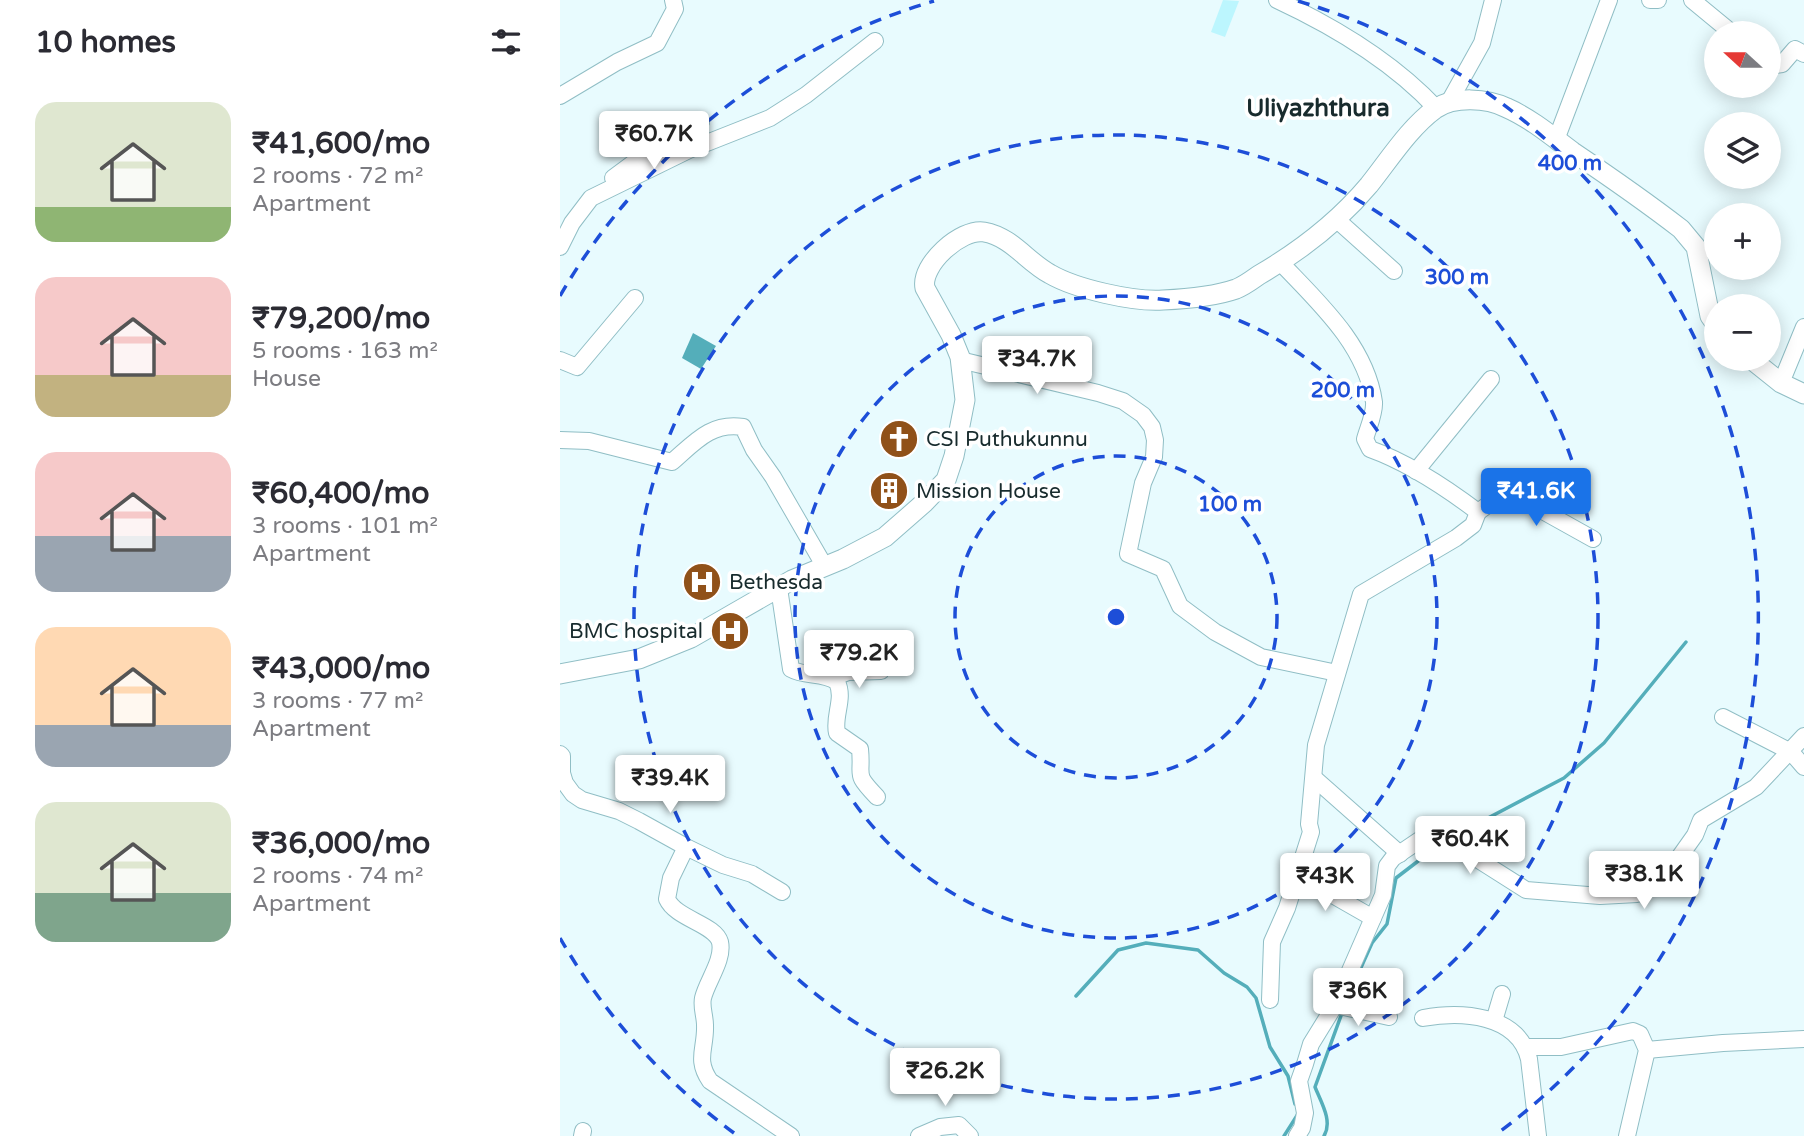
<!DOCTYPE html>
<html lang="en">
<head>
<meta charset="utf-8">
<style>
  :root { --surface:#fff; --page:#f7f7f7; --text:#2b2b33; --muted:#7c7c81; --accent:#1a73e8 }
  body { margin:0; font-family:"Varela Round",sans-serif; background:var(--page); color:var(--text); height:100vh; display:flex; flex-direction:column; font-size:26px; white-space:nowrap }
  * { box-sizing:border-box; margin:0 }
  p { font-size:23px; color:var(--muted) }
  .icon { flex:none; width:38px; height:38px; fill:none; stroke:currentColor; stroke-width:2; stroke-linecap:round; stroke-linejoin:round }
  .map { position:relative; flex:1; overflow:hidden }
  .details { display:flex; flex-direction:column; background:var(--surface); width:560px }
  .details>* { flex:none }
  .needle { width:46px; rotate:291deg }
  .tools { position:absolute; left:1144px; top:21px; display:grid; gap:14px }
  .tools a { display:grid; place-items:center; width:77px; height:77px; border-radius:50%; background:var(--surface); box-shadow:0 4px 18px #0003; font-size:35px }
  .price { position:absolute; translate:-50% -60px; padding:0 16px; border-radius:7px; background:#fff; color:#222; font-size:23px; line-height:46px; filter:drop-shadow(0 2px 4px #0008) }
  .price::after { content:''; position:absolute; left:50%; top:42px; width:21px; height:16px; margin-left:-10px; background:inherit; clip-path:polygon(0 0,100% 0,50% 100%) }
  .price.selected { background:var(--accent); color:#fff }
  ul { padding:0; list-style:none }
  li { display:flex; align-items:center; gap:21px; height:175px; padding:0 35px }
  li span { display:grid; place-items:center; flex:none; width:196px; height:140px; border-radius:21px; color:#555 }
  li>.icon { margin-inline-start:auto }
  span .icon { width:84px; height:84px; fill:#fffc; stroke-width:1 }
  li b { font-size:30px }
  h2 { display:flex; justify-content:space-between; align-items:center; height:84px; padding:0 35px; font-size:30px }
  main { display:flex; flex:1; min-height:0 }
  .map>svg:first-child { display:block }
  .built { fill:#bcf6fe }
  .water { fill:#54aeba }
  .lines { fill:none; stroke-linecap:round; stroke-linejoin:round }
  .stream { stroke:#54aeba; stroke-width:3.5 }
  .minor-casing { stroke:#90bec5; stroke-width:18 }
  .major-casing { stroke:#90bec5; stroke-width:21 }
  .minor { stroke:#fff; stroke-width:16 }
  .major { stroke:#fff; stroke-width:19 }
  .ring { fill:none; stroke:#1d4ed8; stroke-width:3.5; stroke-dasharray:12 9 }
  .labels { text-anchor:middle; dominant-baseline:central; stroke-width:7; stroke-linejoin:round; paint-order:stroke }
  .poi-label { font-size:21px; fill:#182b2d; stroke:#fff; text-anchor:start }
  .quarter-label { font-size:24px; font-weight:bold; fill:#182b2d; stroke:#fff }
  .centre { fill:#1d4ed8; stroke:#fff; stroke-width:3.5 }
  .ring-label { font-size:21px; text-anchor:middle; font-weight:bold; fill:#1d4ed8; stroke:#fff; stroke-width:7; stroke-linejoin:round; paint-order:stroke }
</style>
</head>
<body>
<main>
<section class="details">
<h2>10 homes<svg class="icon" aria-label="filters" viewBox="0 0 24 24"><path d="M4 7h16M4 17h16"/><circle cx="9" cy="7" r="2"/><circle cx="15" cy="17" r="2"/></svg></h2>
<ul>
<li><span style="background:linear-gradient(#dfe7d0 75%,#8fb573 0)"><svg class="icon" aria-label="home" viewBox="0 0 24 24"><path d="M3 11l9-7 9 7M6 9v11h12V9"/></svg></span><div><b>₹41,600/mo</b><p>2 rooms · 72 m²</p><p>Apartment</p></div></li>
<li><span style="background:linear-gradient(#f6c9c9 70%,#c2b280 0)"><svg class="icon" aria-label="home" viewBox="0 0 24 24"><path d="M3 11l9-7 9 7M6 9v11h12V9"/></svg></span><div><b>₹79,200/mo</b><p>5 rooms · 163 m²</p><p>House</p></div></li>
<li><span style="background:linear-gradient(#f6c9c9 60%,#9aa5b1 0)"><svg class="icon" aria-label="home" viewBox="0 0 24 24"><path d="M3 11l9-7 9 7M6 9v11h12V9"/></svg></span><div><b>₹60,400/mo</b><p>3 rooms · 101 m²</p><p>Apartment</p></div></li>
<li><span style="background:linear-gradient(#ffd9b3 70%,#9aa5b1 0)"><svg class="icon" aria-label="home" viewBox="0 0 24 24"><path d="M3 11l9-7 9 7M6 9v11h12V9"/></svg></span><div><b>₹43,000/mo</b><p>3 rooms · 77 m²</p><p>Apartment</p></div></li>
<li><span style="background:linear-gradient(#dfe7d0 65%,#7fa58c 0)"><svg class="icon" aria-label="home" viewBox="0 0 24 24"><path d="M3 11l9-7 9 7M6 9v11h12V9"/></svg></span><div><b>₹36,000/mo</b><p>2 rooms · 74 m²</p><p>Apartment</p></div></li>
</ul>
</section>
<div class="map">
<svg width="1244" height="1136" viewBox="0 0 1244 1136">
  <rect width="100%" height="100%" fill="#e8fbfe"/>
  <path class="built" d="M663 0 679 1 665 37 651 32Z"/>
  <path class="water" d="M133 333 156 346 141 369 122 358Z"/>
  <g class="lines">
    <g class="stream">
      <path d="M892 837 1004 778 1044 743 1126 642"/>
      <path d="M790 992 812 943 827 924 836 878 883 842"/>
      <path d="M516 996 558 950 586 943 638 950 664 973 687 987 696 998 710 1047 728 1076 735 1104"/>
      <path d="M724 1136 738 1114"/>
      <path d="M764 1136C773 1121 761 1102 755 1087L782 1013"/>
    </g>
    <g class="minor-casing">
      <g id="minor">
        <path d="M717 0C775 27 832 61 876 108"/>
        <path d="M1090 0H1098"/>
        <path d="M1132 0 1172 33"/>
        <path d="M1209 62 1216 65 1222 64 1235 49 1244 54"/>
        <path d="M0 96 57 62 97 43 115 9 113 0"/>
        <path d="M888 104 922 43 933 0"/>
        <path d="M996 140 1049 0"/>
        <path d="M53 178 84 155 141 122"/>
        <path d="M776 219 834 271"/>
        <path d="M0 247 12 223 31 198 129 150 210 118 246 95 315 41"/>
        <path d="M0 360 17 367 75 298"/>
        <path d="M400 360 538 393 563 401 583 415 592 427 595 440 594 457 583 483 568 554 603 569 620 606 655 632 701 657 777 673"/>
        <path d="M1221 383 1244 327"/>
        <path d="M0 440 29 441 112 462C135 442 151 422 183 427L194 450 213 477 265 567"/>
        <path d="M856 471 931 379"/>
        <path d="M918 512 947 491 1033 539"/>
        <path d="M219 588 231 669C245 677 264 672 277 682 285 699 273 716 277 733L300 749C303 778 293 772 317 797"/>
        <path d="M272 678 288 672 321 671"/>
        <path d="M1163 717 1231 752 1244 767"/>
        <path d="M0 754 2 756V773L5 783 13 794 22 800 59 811 79 821 126 847 163 865 192 874 222 892"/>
        <path d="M754 778 840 854"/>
        <path d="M126 847 111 878 107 899C116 919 155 924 160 942 164 960 147 981 143 998 141 1007 145 1016 145 1025 146 1049 135 1059 150 1081L231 1136"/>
        <path d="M736 874 813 918"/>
        <path d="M710 1000 712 942 727 908 751 832 749 824 756 745 801 594 896 538 913 525 918 512C885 487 849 463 810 449L805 439C808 428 815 413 814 402 806 345 758 302 721 263"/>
        <path d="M775 1005 829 1017"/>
        <path d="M863 1018C901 1011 958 1014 969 1059L978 1136"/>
        <path d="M934 1021 942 994"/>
        <path d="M966 1047H1001L1073 1031 1080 1034 1087 1050 1067 1136"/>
        <path d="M1087 1050 1163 1043 1244 1039"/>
        <path d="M22 1136 23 1131"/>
        <path d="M359 1136 380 1127 399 1125 410 1136"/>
        <path d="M737 1136 742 1128 745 1113 739 1081 745 1064 751 1044 775 1005 823 895 827 866 833 858 873 831 966 890 1040 896 1077 894 1118 859 1135 835 1141 820 1196 787 1244 736"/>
      </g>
    </g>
    <g class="major-casing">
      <g id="major">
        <path d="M1191 359 1221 383 1244 394"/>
        <path d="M0 674 79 659 131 638 232 580 283 559 325 537 365 502 386 480 394 456 405 400 400 357 391 335 365 288C360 265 401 228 424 232 452 237 466 261 490 274 516 289 573 302 603 300 626 299 653 297 676 289 684 286 692 280 699 275 740 251 778 222 809 185 829 160 849 128 875 109 894 96 927 98 947 108 970 118 993 137 1013 152 1050 177 1086 202 1121 229L1136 247 1150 316 1157 326"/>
      </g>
    </g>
    <use href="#minor" class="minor"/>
    <use href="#major" class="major"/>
  </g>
  <g class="ring">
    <circle cx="556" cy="617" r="161"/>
    <circle cx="556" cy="617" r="321"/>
    <circle cx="556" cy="617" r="482"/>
    <path d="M174 1133A642 642 0 0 1 0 938M0 296A642 642 0 0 1 374 1M738 1A642 642 0 0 1 938 1133"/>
  </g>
  <defs>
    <g id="church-disc" transform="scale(2.0125)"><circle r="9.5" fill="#905119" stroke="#fff"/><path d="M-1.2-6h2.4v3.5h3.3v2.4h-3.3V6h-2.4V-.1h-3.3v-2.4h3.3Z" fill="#fff"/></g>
    <g id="building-disc" transform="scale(2.0125)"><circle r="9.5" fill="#905119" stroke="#fff"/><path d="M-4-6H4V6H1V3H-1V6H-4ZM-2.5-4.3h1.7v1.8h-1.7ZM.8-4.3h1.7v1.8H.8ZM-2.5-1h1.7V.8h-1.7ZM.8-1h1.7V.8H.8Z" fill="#fff"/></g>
    <g id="hospital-disc" transform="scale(2.0125)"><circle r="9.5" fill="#905119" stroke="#fff"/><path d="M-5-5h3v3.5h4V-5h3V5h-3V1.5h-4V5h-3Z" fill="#fff"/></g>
  </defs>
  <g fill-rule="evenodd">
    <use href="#church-disc" x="339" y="439"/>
    <use href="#building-disc" x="329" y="491"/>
    <use href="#hospital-disc" x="142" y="582"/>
    <use href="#hospital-disc" x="170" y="631"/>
  </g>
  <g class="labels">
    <g class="poi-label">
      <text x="366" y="439">CSI Puthukunnu</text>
      <text x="356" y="491">Mission House</text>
      <text x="169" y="582">Bethesda</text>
      <text x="143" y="631" text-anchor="end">BMC hospital</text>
    </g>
    <g class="quarter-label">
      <text x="758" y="108">Uliyazhthura</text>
    </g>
  </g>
  <circle cx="556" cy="617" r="10" class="centre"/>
  <g class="ring-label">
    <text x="1010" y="170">400 m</text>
    <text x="897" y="284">300 m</text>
    <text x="783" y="397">200 m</text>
    <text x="670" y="511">100 m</text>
  </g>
</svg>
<div class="tools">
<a><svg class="needle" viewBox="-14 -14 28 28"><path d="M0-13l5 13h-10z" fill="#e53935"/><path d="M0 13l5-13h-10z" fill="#7c7c81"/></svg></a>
<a><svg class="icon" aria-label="layers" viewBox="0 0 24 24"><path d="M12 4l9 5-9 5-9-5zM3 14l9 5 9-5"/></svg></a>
<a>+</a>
<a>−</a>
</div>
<b class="price" style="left:94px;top:171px">₹60.7K</b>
<b class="price" style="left:477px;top:396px">₹34.7K</b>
<b class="price selected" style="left:976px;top:528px">₹41.6K</b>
<b class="price" style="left:299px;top:690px">₹79.2K</b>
<b class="price" style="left:110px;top:815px">₹39.4K</b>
<b class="price" style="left:910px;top:876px">₹60.4K</b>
<b class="price" style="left:1084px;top:911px">₹38.1K</b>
<b class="price" style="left:765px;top:913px">₹43K</b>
<b class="price" style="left:798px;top:1028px">₹36K</b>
<b class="price" style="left:385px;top:1108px">₹26.2K</b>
</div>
</main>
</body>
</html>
